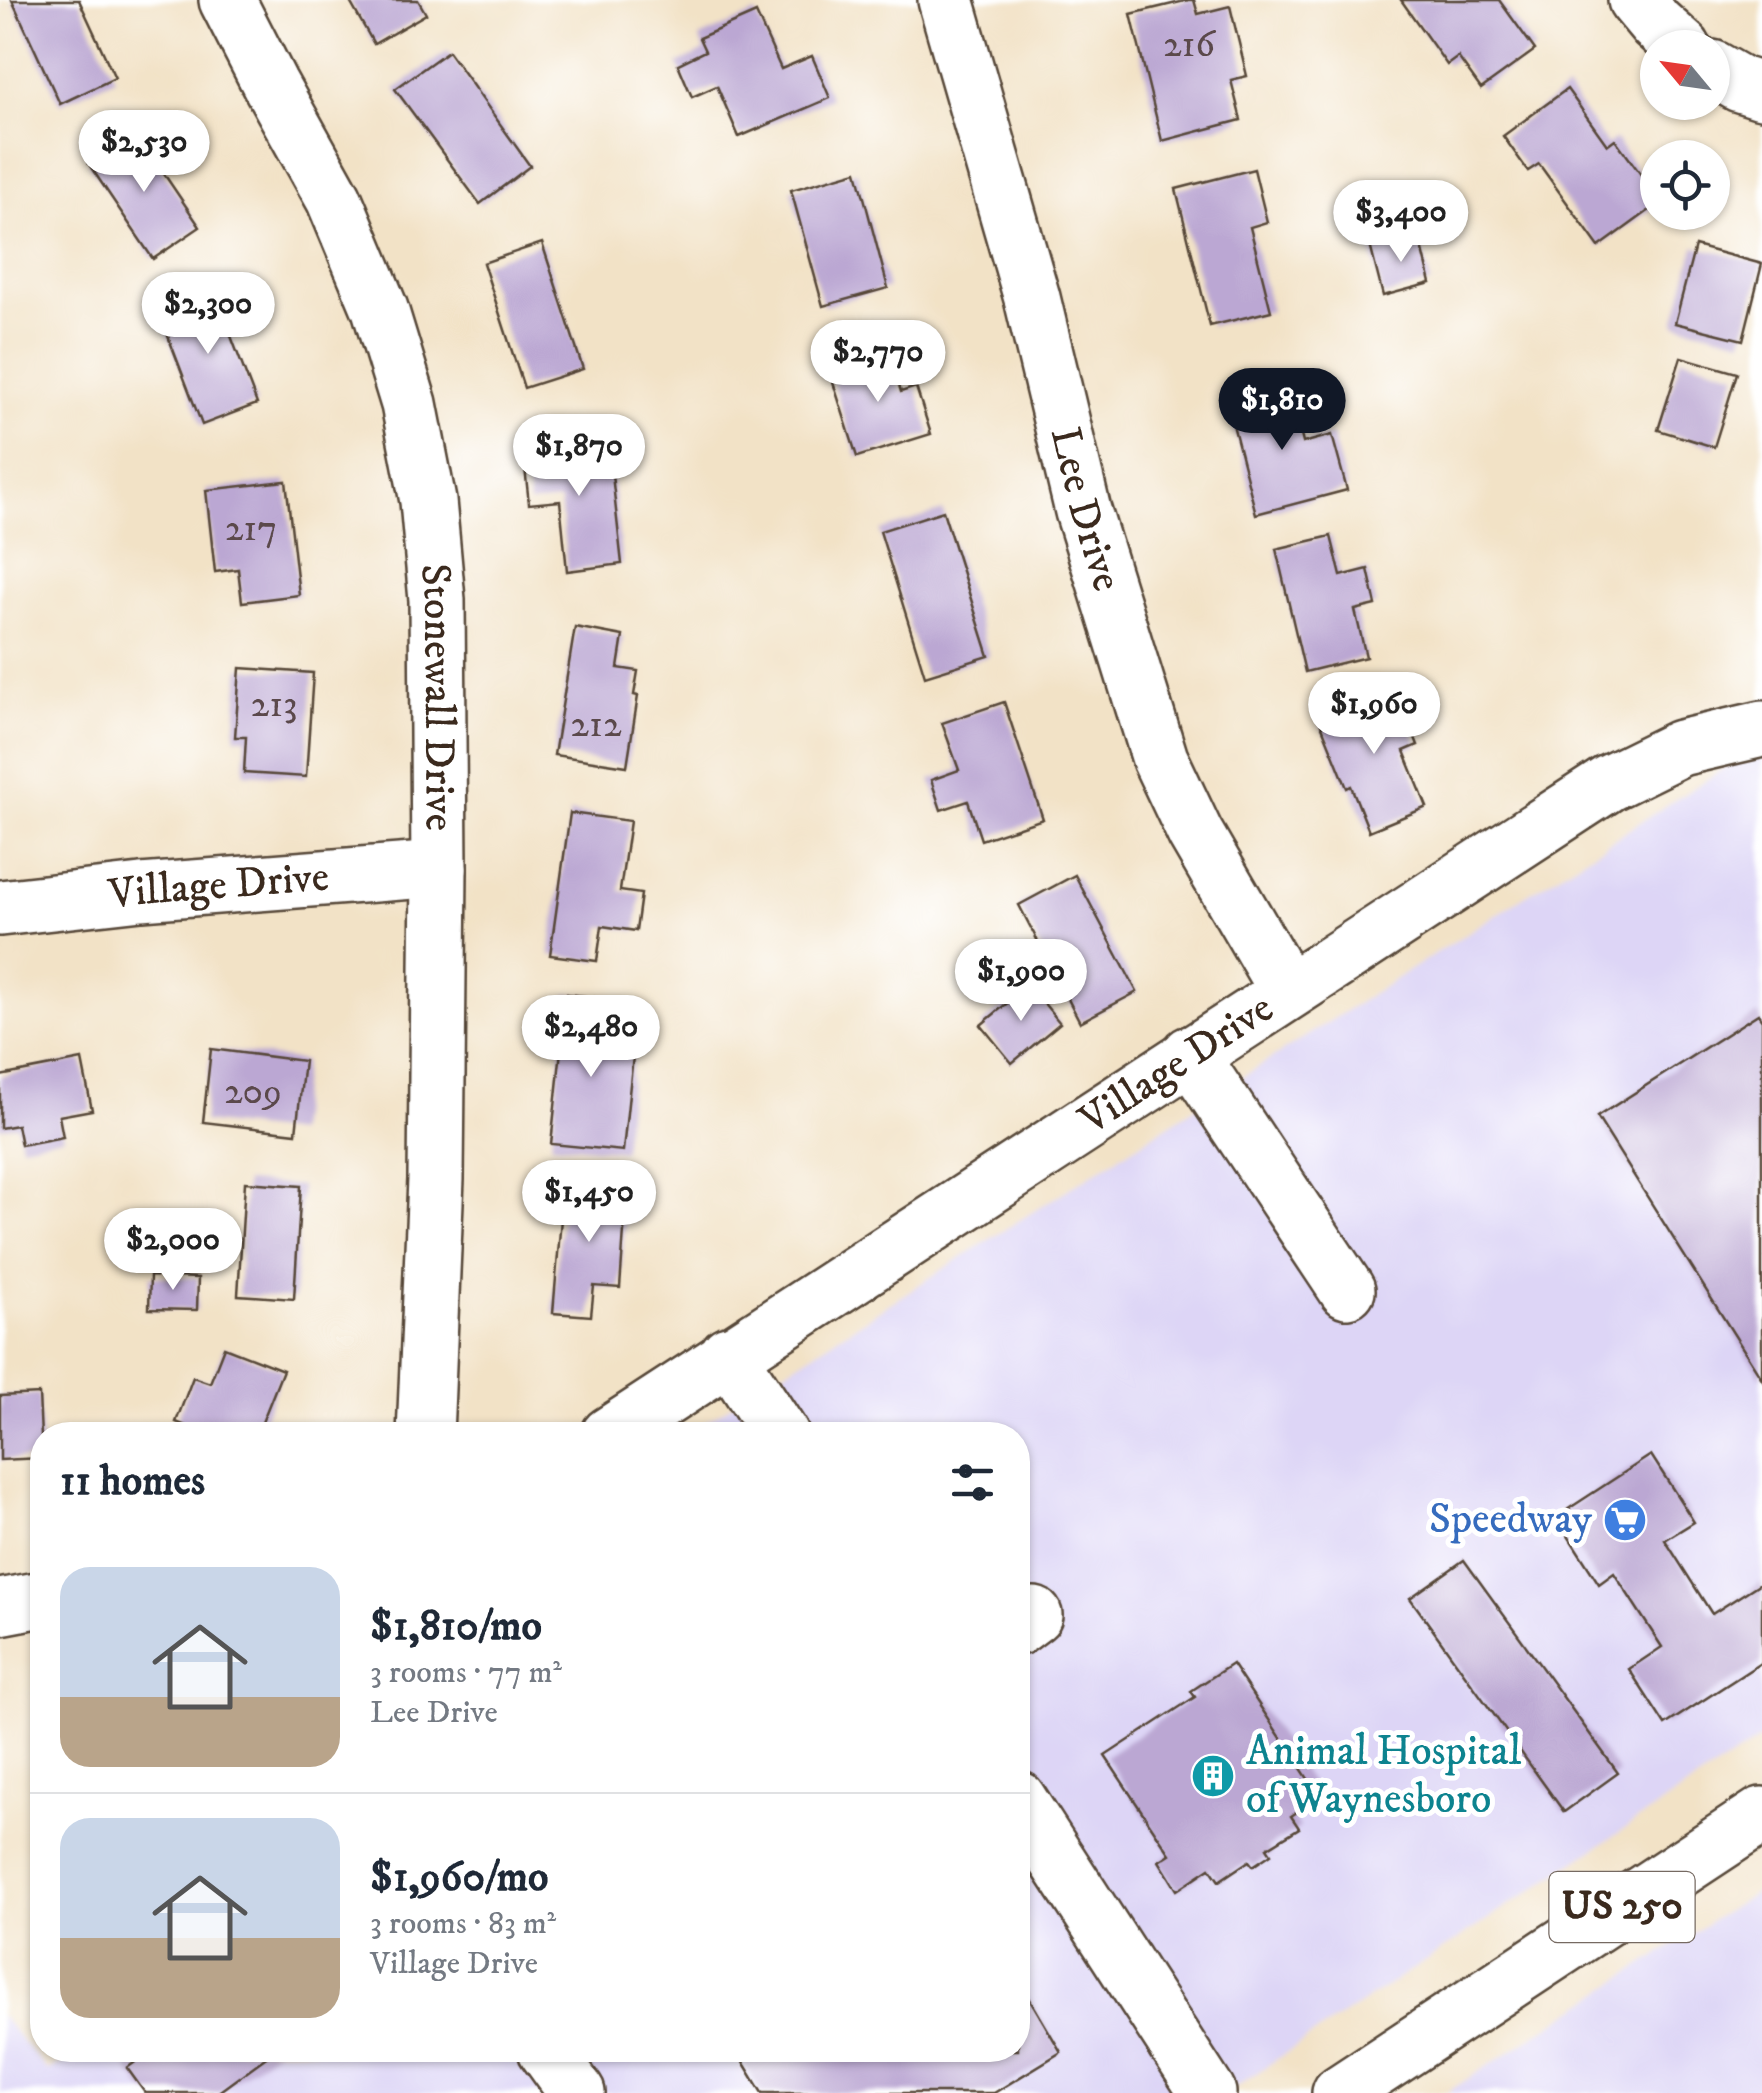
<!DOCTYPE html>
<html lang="en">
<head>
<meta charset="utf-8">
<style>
  :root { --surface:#fff; --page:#f2f2f3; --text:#1f2937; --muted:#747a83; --line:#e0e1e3; --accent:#111827 }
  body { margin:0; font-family:"IM FELL DW Pica",serif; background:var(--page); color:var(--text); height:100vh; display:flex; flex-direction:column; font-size:38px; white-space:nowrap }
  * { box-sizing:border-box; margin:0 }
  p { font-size:32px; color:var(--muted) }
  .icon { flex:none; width:55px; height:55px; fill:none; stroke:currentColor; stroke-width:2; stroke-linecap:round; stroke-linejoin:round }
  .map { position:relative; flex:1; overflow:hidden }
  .side { position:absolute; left:30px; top:1422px; width:1000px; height:640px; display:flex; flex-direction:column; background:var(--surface); border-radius:40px; box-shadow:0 2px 8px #0004 }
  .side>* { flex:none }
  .needle { width:65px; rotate:299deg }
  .tools { position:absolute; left:1640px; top:30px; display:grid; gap:20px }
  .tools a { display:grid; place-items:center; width:90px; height:90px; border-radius:50%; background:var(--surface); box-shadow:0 2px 8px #0004; font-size:50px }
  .price { position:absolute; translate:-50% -85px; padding:0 22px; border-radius:35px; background:#fff; color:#222; font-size:32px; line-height:65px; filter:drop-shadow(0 2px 5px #0008) }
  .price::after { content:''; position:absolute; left:50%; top:60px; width:30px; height:22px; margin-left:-15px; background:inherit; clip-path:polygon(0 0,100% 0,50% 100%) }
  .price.on { background:var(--accent); color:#fff }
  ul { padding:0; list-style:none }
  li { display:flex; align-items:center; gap:30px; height:250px; padding:0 30px }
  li+li { border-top:2px solid var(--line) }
  li span { display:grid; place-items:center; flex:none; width:280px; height:200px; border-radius:30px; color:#555 }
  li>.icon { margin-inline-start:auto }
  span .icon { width:120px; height:120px; fill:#fffc; stroke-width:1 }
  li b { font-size:42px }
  h2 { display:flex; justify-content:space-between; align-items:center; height:120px; padding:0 30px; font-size:42px }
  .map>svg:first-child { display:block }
  .built { fill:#ddd5f6 }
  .building { fill:#bba7d3 }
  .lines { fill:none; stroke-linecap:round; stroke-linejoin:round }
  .minor-casing { stroke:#564637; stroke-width:60 }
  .major-casing { stroke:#564637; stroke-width:60 }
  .minor { stroke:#fff; stroke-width:55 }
  .major { stroke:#fff; stroke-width:55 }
  .labels { text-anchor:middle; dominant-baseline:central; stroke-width:10; stroke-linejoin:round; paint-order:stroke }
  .number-label { font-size:38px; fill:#5b494b }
  .shield { fill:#fff; stroke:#766a62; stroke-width:2.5 }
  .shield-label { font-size:40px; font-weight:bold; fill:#3b2a1e }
  .street-label { font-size:42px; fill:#3b2a1e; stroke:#fff }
  .shop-label { font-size:42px; fill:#366cbe; stroke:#fff; text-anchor:end }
  .culture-label { font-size:42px; fill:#0d838f; stroke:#fff; text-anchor:start }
</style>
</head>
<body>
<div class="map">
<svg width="1762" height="2093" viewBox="0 0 1762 2093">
  <rect width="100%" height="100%" fill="#fff"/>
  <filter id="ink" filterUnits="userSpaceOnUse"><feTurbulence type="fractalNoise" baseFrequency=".01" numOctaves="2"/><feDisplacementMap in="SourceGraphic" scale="20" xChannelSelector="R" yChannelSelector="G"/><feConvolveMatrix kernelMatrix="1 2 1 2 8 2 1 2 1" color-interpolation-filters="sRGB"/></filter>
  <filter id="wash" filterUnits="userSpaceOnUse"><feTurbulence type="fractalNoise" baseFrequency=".0048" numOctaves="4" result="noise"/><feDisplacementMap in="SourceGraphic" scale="40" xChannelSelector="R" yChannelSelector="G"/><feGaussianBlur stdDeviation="2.25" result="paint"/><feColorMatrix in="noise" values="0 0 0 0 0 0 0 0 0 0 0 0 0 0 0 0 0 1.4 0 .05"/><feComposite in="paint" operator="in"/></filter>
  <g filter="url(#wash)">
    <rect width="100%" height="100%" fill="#f2e2c6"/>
    <g class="built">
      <path d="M1762 744V1738L1226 2093H0V2015L47 2070 94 2050H1018V1435H685Z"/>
      <path d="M1762 1888V2093H1446Z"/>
    </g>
    <g id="blocks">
      <g class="building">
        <path d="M12 0H79L115 78 60 104Z"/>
        <path d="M349 0H418L426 14 374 44Z"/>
        <path d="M1189 0H1194L1198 14 1230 6 1247 76 1231 80 1241 120 1162 141 1131 14Z"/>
        <path d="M1401 0H1499L1535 50 1481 89 1458 57 1447 65Z"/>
        <path d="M756 13 781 69 812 56 830 98 739 137 717 86 692 97 678 64 705 51 699 38Z"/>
        <path d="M448 51 530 166 480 204 395 89Z"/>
        <path d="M1567 89 1607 145 1615 139 1658 198V204L1599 247 1539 164 1528 171 1503 136Z"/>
        <path d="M135 131 200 227 153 259 88 163Z"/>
        <path d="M1254 169 1267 222 1250 227 1271 311 1210 326 1176 189Z"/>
        <path d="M857 171 888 288 823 306 791 190Z"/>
        <path d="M1419 234 1431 283 1383 296 1370 245Z"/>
        <path d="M542 243 583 369 524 388 483 263Z"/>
        <path d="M1695 246 1762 264 1743 340 1675 323Z"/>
        <path d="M213 289 257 404 202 425 158 310Z"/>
        <path d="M888 350 901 392 916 387 931 434 857 457 829 370Z"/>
        <path d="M1681 357 1737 373 1714 447 1658 430Z"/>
        <path d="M1289 386 1303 443 1332 435 1347 490 1256 514 1227 401Z"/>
        <path d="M608 439 622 564 567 571 560 501 529 504 523 449Z"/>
        <path d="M286 481 299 595 242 602 238 569 215 572 206 490Z"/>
        <path d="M943 511 989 656 925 676 880 531Z"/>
        <path d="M1331 536 1341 576 1368 569 1376 605 1355 610 1366 657 1305 672 1276 549Z"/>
        <path d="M575 627 623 636 618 668 638 671 634 695 638 696 627 766 554 755Z"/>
        <path d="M240 668 313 673 306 777 244 773 246 737H235Z"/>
        <path d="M1376 687 1388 717 1404 710 1418 745 1404 751 1427 807 1369 831 1351 786 1347 788 1316 712Z"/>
        <path d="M1004 702 1043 819 981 840 968 801 941 810 931 780 959 770 942 723Z"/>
        <path d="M570 813 630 821 620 891 641 894 636 931 602 926 597 961 550 955Z"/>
        <path d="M1075 875 1137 992 1080 1022 1019 905Z"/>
        <path d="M1029 985 1060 1023 1012 1063 981 1025Z"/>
        <path d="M567 994 612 999 606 1053 633 1056 623 1151 551 1144Z"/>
        <path d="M1758 1014 1762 1020V1379L1597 1117Z"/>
        <path d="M211 1049 304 1061 296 1133 203 1122Z"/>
        <path d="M82 1060 92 1110 59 1116 63 1137 21 1145 17 1125 0 1128V1076Z"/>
        <path d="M245 1182 301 1186 294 1299 238 1295Z"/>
        <path d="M564 1183 627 1188 620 1288 594 1286 591 1316 553 1313Z"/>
        <path d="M150 1276 198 1278 197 1310 149 1309Z"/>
        <path d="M224 1347 283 1370 257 1435H193L196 1430 176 1422 193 1377 210 1383Z"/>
        <path d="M39 1394 42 1458 0 1460V1396Z"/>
        <path d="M1651 1455 1694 1522 1665 1540 1712 1614 1762 1582V1662L1665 1725 1629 1669 1662 1647 1614 1573 1599 1584 1556 1517Z"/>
        <path d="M1464 1560 1618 1773 1564 1812 1410 1598Z"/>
        <path d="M1232 1664 1320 1797 1291 1816 1299 1828 1267 1848 1271 1854 1253 1866 1249 1861 1219 1881 1210 1868 1177 1890 1159 1861 1170 1854 1105 1756 1195 1697 1191 1691Z"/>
        <path d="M1018 1979 1061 2052 994 2093H762L736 2050H1018Z"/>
        <path d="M152 2050H276L217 2093H145L127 2068Z"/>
      </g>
    </g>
  </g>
  <g filter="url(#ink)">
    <use href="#blocks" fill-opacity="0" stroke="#564637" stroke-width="2.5"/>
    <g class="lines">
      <g class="minor-casing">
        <g id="minor">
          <path id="s1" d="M227 0 270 84 334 199 380 309 409 404 428 501 437 600 439 869 436 1179 425 1435"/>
          <path id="s2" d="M946 0 1032 298 1083 511 1160 759 1195 833 1287 991"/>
          <path d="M1636 0 1656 24 1683 48"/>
          <path d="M1712 68 1740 84 1762 91"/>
          <path id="s3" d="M0 908 141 892 439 869"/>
          <path d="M1190 1054 1347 1290"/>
          <path d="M728 1354 781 1435"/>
          <path id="s4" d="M609 1435 1609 783 1680 748 1762 729"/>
          <path d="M0 1607 42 1599"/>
          <path d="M1018 1627 1034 1615"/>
          <path d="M1018 1799 1208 2093"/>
          <path d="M546 2050 577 2093"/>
        </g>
      </g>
      <g class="major-casing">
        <path id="major" d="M1340 2093 1762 1815"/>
      </g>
      <use href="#minor" class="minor"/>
      <use href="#major" class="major"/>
    </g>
  </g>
  <defs>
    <g id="supermarket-disc" transform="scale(2.25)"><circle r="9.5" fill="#3f7fe0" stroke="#fff"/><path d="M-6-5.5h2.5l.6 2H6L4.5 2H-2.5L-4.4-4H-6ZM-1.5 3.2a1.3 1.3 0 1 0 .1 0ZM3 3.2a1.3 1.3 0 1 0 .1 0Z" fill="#fff"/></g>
    <g id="building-disc" transform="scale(2.25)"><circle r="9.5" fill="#0f9aa8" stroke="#fff"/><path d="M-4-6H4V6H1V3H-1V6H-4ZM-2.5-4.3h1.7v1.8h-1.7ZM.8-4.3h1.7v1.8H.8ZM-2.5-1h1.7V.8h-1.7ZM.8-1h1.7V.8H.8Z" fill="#fff"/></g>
  </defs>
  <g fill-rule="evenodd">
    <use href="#supermarket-disc" x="1625" y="1520"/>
    <use href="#building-disc" x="1213" y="1776"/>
  </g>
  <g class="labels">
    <g class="number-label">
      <text x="1189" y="45">216</text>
      <text x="251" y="529">217</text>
      <text x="274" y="705">213</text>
      <text x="596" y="725">212</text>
      <text x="253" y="1092">209</text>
    </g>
    <rect class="shield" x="1549.5" y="1872" width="145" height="70" rx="8"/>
    <g class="shield-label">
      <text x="1622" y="1907">US 250</text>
    </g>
    <g class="street-label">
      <text stroke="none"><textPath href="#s2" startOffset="528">Lee Drive</textPath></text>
      <text stroke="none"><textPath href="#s1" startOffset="740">Stonewall Drive</textPath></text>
      <text stroke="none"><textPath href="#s3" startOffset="220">Village Drive</textPath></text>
      <text stroke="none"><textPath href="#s4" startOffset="678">Village Drive</textPath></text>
    </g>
    <g class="shop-label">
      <text x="1592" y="1520">Speedway</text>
    </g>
    <g class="culture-label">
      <text x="1246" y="1752">Animal Hospital<tspan x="1246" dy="48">of Waynesboro</tspan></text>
    </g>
  </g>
</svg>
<div class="tools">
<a><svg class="needle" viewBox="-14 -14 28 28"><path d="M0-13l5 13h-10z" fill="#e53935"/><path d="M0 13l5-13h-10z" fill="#747a83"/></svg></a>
<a><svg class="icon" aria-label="locate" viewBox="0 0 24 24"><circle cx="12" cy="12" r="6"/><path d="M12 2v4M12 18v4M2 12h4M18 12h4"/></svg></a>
</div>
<b class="price" style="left:144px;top:195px">$2,530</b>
<b class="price" style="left:1401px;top:265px">$3,400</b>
<b class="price" style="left:208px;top:357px">$2,300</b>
<b class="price" style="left:878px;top:405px">$2,770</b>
<b class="price on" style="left:1282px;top:453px">$1,810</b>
<b class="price" style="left:579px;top:499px">$1,870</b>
<b class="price" style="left:1374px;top:757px">$1,960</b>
<b class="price" style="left:1021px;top:1024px">$1,900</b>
<b class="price" style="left:591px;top:1080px">$2,480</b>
<b class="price" style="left:589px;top:1245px">$1,450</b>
<b class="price" style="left:173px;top:1293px">$2,000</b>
<section class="side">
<h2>11 homes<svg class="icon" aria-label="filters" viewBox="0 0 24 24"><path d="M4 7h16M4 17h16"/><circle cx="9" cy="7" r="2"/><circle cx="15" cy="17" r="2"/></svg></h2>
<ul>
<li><span style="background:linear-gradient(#c9d6e8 65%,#b9a48a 0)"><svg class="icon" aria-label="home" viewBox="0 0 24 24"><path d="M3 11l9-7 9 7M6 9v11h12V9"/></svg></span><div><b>$1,810/mo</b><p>3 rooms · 77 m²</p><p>Lee Drive</p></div></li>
<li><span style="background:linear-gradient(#c9d6e8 60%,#b9a48a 0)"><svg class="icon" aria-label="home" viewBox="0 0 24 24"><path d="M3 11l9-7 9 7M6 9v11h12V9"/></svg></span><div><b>$1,960/mo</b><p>3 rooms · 83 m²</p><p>Village Drive</p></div></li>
</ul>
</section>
</div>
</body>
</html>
